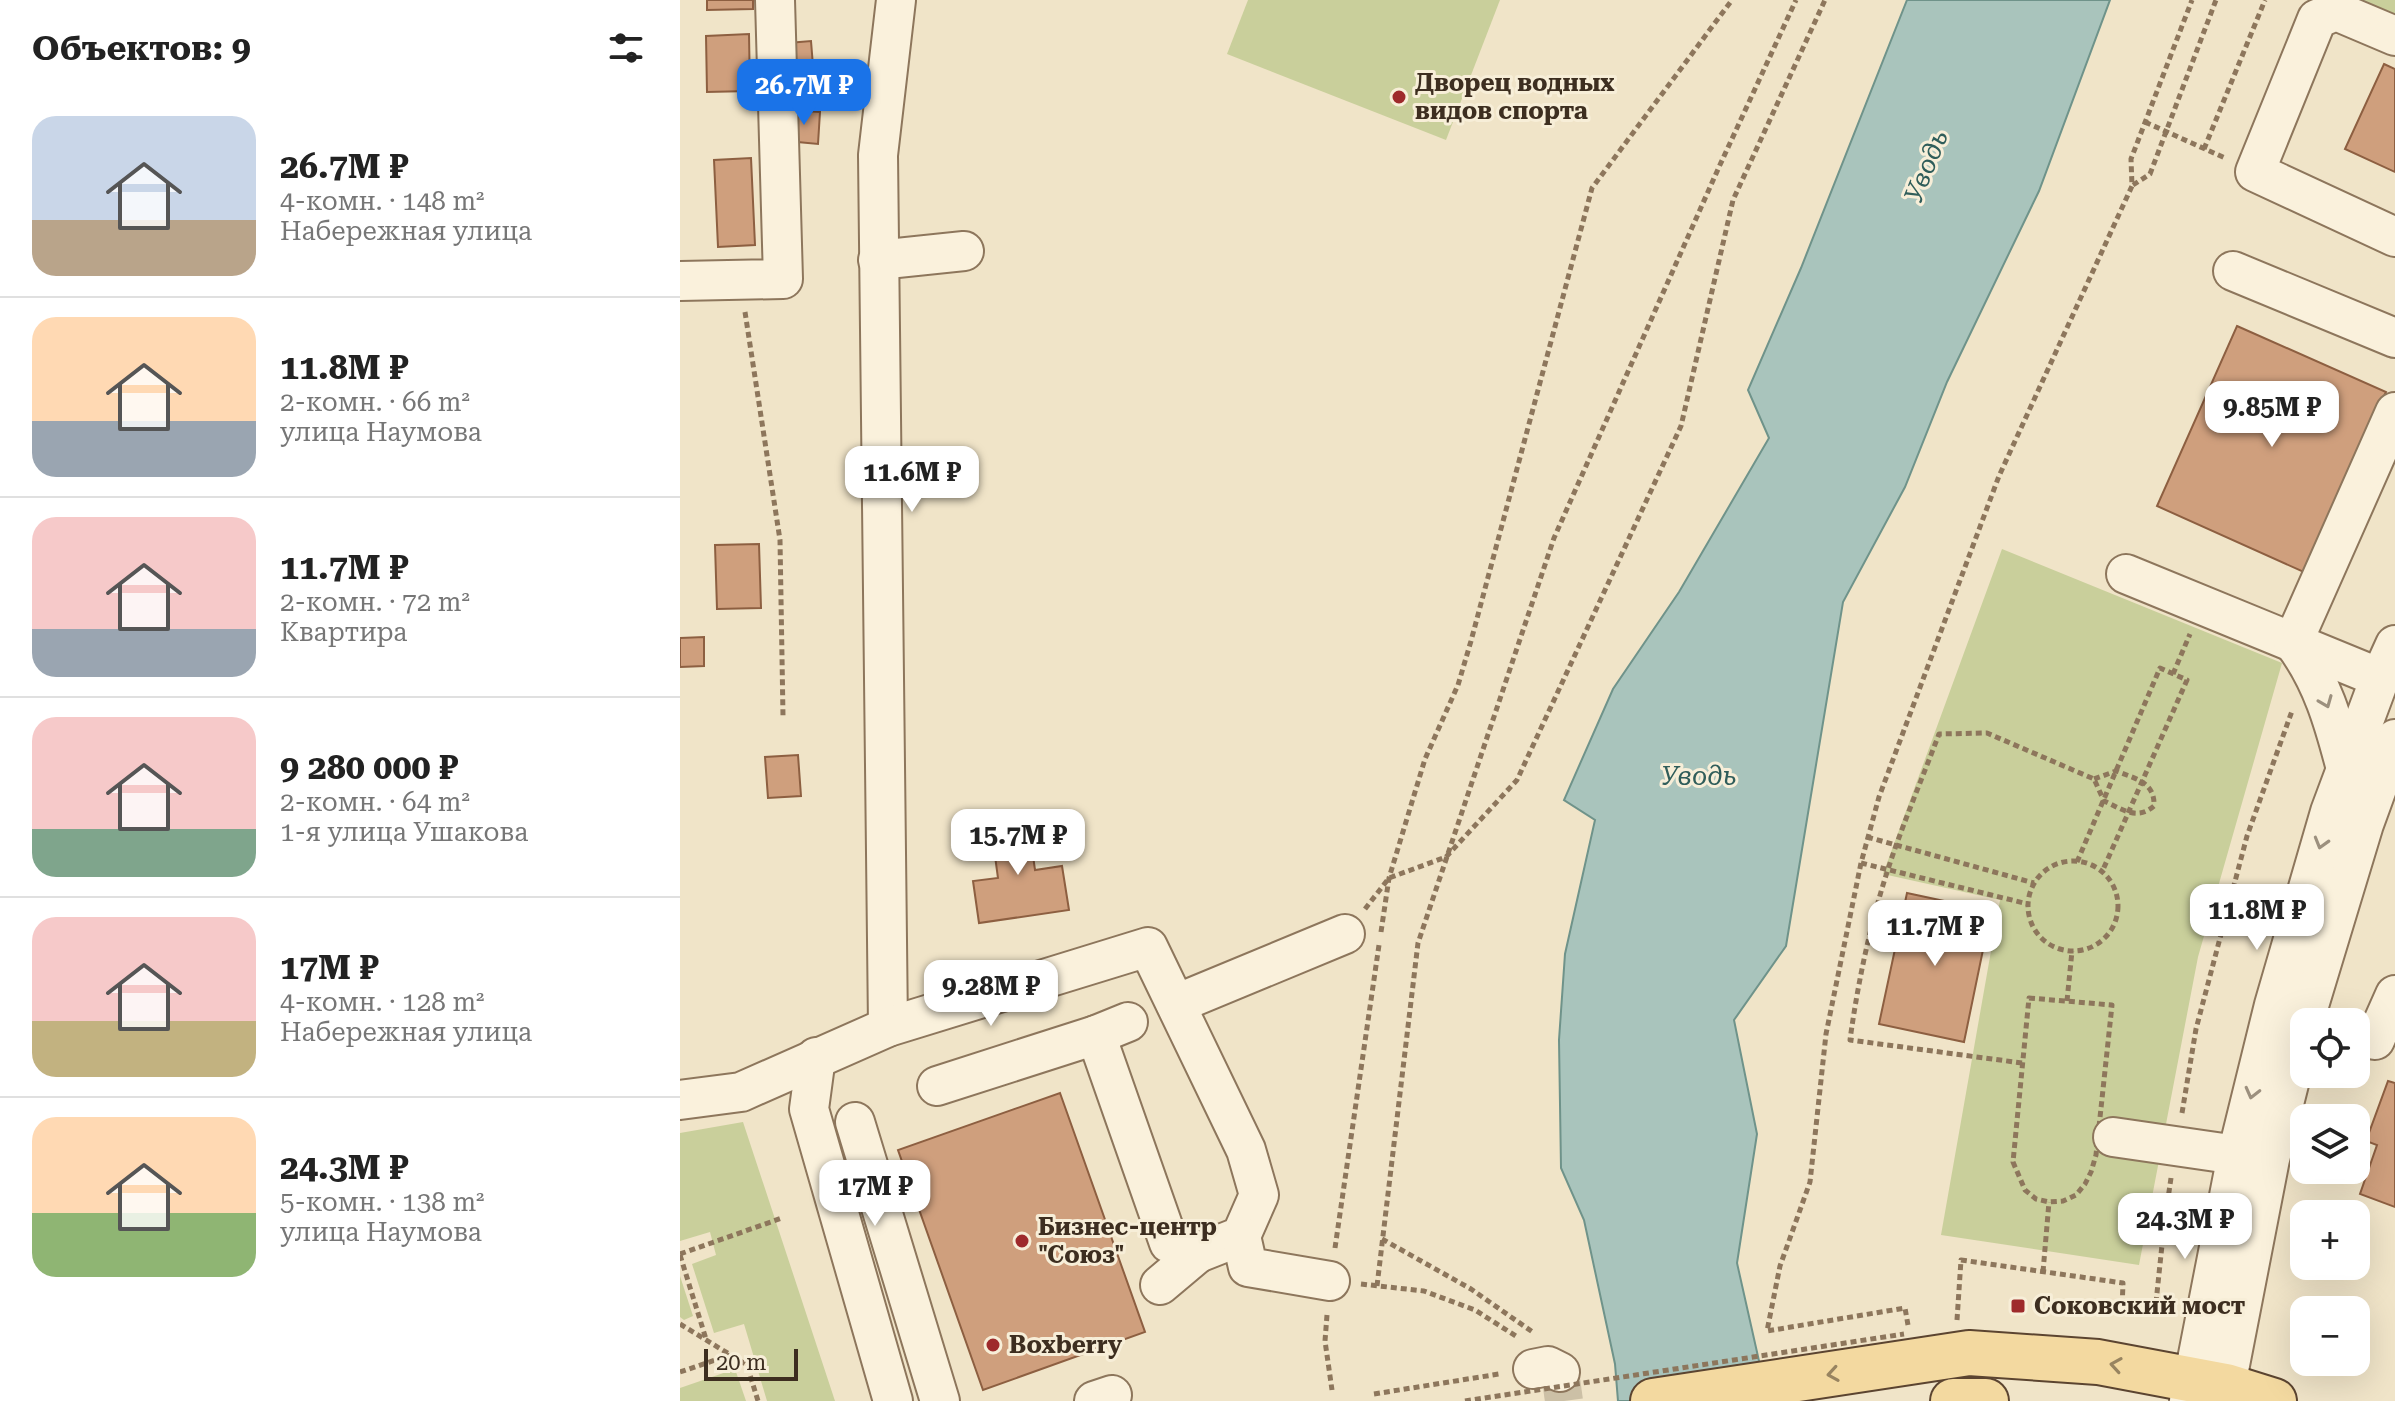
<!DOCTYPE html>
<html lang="ru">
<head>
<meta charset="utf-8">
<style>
  :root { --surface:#fff; --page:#f6f6f6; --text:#222; --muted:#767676; --line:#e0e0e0; --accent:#1a73e8 }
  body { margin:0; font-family:"Roboto Serif",serif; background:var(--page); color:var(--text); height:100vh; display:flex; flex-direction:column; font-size:30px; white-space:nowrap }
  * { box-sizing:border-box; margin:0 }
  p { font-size:26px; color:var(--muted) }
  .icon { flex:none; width:44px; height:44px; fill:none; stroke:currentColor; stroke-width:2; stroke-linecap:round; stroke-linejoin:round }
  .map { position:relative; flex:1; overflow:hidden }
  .details { display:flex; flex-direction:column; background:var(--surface); width:680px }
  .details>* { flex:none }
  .fabs { position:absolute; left:1610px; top:1008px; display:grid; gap:16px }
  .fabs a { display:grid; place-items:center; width:80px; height:80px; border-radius:16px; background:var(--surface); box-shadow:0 8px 32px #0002; font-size:40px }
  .scale { position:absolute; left:24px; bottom:20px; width:94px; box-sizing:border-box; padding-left:8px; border:4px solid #3d2e20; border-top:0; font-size:22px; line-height:28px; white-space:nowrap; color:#3d2e20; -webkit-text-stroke:6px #f7eed8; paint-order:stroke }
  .price { position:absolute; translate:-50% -68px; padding:0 18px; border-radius:16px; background:#fff; color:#222; font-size:26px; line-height:52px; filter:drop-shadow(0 2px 4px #0008) }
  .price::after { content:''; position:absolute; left:50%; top:48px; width:24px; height:18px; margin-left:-12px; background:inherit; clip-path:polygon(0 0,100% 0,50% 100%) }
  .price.current { background:var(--accent); color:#fff }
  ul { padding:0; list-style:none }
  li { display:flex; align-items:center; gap:24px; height:200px; padding:0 32px }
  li+li { border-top:2px solid var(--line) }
  li span { display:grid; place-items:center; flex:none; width:224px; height:160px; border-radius:24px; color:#555 }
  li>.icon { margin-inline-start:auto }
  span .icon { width:96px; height:96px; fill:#fffc; stroke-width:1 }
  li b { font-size:34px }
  h2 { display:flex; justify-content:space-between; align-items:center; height:96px; padding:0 32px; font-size:34px }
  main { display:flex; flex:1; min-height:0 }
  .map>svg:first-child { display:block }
  .green { fill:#c9cf9b }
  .water { fill:#a9c4bc; stroke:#6f938a; stroke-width:2 }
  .building { fill:#cf9f7d; stroke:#8d5f41; stroke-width:2 }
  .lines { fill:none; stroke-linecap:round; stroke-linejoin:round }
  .minor-tunnel { stroke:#ccc0a6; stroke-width:38; stroke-dasharray:38 19; stroke-linecap:butt }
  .minor-casing { stroke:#8d765c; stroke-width:42 }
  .major-casing { stroke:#5b4430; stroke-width:48 }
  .path { stroke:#8d765c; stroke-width:5; stroke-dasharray:6 4; stroke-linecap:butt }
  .minor { stroke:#faf1dc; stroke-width:38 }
  .major { stroke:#f3d9a0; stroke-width:44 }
  .path-bridge { stroke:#8d765c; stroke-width:5; stroke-dasharray:6 4; stroke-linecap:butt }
  .oneway { stroke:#9c907e }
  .oneway2 { stroke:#988460 }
  .poi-dot { fill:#9e2a2b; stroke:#f7eed8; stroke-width:3 }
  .labels { text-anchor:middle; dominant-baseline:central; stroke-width:6; stroke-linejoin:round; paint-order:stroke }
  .poi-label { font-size:24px; font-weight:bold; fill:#3d2e20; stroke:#f7eed8; text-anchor:start }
  .water-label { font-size:26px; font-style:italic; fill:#2f5d5a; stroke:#f7eed8 }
</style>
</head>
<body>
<main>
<section class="details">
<h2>Объектов: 9<svg class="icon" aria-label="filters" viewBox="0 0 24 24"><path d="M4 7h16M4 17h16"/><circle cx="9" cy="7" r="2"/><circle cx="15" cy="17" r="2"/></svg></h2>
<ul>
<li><span style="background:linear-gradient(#c9d6e8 65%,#b9a48a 0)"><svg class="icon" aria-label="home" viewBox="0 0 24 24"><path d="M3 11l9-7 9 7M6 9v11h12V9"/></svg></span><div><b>26.7M ₽</b><p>4-комн. · 148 m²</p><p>Набережная улица</p></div></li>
<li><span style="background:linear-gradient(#ffd9b3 65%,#9aa5b1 0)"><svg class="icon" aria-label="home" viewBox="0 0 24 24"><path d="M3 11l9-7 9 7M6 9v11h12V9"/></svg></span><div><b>11.8M ₽</b><p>2-комн. · 66 m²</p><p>улица Наумова</p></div></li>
<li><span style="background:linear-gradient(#f6c9c9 70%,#9aa5b1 0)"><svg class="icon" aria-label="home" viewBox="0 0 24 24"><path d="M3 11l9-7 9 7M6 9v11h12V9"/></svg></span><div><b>11.7M ₽</b><p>2-комн. · 72 m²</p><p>Квартира</p></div></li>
<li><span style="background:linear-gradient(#f6c9c9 70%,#7fa58c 0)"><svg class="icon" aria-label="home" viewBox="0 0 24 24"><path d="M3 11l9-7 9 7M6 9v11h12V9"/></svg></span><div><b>9 280 000 ₽</b><p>2-комн. · 64 m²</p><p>1-я улица Ушакова</p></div></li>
<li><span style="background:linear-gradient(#f6c9c9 65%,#c2b280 0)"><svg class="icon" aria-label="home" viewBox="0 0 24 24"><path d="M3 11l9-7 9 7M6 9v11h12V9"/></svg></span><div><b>17M ₽</b><p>4-комн. · 128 m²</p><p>Набережная улица</p></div></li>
<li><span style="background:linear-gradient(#ffd9b3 60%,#8fb573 0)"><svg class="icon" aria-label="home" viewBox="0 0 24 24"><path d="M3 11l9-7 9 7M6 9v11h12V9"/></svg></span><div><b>24.3M ₽</b><p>5-комн. · 138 m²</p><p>улица Наумова</p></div></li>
</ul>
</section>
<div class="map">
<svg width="1715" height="1401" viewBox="0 0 1715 1401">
  <rect width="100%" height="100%" fill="#f0e4c8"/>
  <g class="green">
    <path d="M568 0H820L766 140 547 54Z"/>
    <path d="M1677 0H1715V17Z"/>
    <path d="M1322 549 1602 663 1518 957 1459 1265 1261 1235 1320 900 1203 874Z"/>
    <path d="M63 1122 155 1401H87L64 1324 34 1333 12 1264 36 1255 30 1232 0 1241V1133Z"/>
    <path d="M0 1276 13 1316 4 1320 0 1317Z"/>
    <path d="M55 1369 66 1401H0V1388Z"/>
  </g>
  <path class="water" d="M1227 0H1430L1359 191 1267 382 1225 487 1163 602 1106 946 1054 1020 1077 1134 1057 1263 1088 1401H938L935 1364 904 1220 881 1168 879 1040 885 954 915 820 884 800 933 689 999 592 1089 438 1068 390 1121 268Z"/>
  <g class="building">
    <path d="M27 0H73V9L27 10Z"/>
    <path d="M69 34 70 91 27 92 26 36Z"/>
    <path d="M131 41 133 66 110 68 108 43Z"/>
    <path d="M1704 64 1715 69V172L1665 149Z"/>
    <path d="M109 110 140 112 138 144 107 141Z"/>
    <path d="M71 158 75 245 38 247 34 160Z"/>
    <path d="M1557 326 1706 392 1626 573 1477 506Z"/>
    <path d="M79 544 81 608 37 609 35 545Z"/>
    <path d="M24 637V666L0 667V638Z"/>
    <path d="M118 755 121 796 88 798 85 757Z"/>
    <path d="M347 813 355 870 382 866 389 910 299 923 293 881 318 878 310 819Z"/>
    <path d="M1227 893 1311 911 1284 1042 1199 1024Z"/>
    <path d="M1708 1081 1715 1083V1207L1680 1194 1697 1145 1686 1141Z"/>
    <path d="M380 1093 465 1332 303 1390 218 1150Z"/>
  </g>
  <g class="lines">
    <path class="minor-tunnel" d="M880 1372 884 1401"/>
    <g class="minor-casing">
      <g id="minor">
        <path d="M1715 36 1656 11 1637 19 1575 172 1715 237"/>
        <path d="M198 260 284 251"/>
        <path d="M1553 271 1715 338"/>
        <path d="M0 281 103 279 95 0"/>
        <path d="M1446 574 1700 678"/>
        <path d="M1613 642 1715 412"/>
        <path d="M1613 642C1642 680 1654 723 1666 769"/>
        <path d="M496 1004 665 934"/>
        <path d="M1624 1022 1684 824 1715 739"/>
        <path d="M208 1027 198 155 216 0"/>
        <path d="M1695 1040 1715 995"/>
        <path d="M136 1057 129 1109 213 1401"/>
        <path d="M257 1086 416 1035"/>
        <path d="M0 1100 61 1092 208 1027 468 947 566 1150 579 1195 561 1236 518 1253 489 1243 416 1035 448 1022"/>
        <path d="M175 1122 260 1401"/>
        <path d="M1433 1137 1557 1155"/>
        <path d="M561 1236 568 1267 650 1281"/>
        <path d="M480 1285 518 1253"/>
        <path d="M853 1369 868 1366 880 1372"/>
        <path d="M414 1401 432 1395"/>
        <path d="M1509 1401 1557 1155 1594 1005 1650 812 1700 678 1715 645"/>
        <path d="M1543 1401 1590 1159 1624 1024"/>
      </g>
    </g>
    <g class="major-casing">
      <g id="major">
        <path d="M973 1401 1289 1353 1418 1362 1546 1386 1594 1401"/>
        <path d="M1273 1401H1306"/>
      </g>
    </g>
    <g class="path">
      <path d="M1465 122 1545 158"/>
      <path d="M1524 149 1585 0"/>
      <path d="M1453 185 1470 174 1536 0"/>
      <path d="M65 312 100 540 103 716"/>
      <path d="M1493 674 1510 634"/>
      <path d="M1187 837 1354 883"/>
      <circle cx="1393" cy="906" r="45"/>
      <path d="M1397 862 1480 668 1507 680 1422 872"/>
      <path d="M1181 863 1348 904"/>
      <path d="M685 909 709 878 766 857 837 780 1001 426 1053 200 1145 0"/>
      <path d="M701 932 709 878 745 759 778 685 791 641 912 188 1052 0"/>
      <path d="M1349 998 1432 1005 1416 1155 1411 1172 1405 1184 1396 1195 1383 1201 1369 1202 1356 1199 1345 1190 1333 1162Z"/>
      <path d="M1387 1001 1392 951"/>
      <path d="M1342 1063 1170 1040C1179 974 1194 906 1217 843 1230 807 1245 771 1259 734L1307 733 1414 779 1424 801C1442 809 1457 821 1474 806 1475 782 1456 779 1436 771L1414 779"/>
      <path d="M1502 1113 1516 1029 1567 836 1612 711"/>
      <path d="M1491 1178 1484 1226 1475 1312 1494 1306"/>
      <path d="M702 1239 791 1289 854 1333"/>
      <path d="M655 1248 699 945"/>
      <path d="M0 1254 102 1218"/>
      <path d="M0 1255 26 1339"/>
      <path d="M1363 1272 1369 1202"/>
      <path d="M681 1284 744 1291 795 1310 839 1338"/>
      <path d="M697 1286 738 943 874 538 1039 167 1116 0"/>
      <path d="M647 1315 645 1341 652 1390"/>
      <path d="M1277 1320 1281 1260 1443 1283 1442 1309"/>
      <path d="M0 1324 67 1365 78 1401"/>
      <path d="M1228 1325 1225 1308 1087 1331 1100 1266 1130 1182 1146 1034 1181 863 1199 797 1319 476 1452 186 1451 159 1512 0"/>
      <path d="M0 1372 50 1355"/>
      <path d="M694 1394 819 1374"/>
    </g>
    <use href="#minor" class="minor"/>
    <use href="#major" class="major"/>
    <path class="path-bridge" d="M785 1401 1224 1334"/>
  </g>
  <defs><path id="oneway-chevron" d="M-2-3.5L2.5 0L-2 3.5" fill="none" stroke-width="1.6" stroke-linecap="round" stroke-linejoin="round" transform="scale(2)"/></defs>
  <g class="oneway">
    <use href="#oneway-chevron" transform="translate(1646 702) rotate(68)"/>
    <use href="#oneway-chevron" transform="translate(1641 843) rotate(106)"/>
    <use href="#oneway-chevron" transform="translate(1572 1093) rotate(104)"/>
  </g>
  <g class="oneway2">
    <use href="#oneway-chevron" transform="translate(1436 1365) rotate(-171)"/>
    <use href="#oneway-chevron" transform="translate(1153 1374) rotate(171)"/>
  </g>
  <g class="poi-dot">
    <circle cx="719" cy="97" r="8"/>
    <circle cx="342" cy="1241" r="8"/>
    <rect x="1330" y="1298" width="16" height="16" rx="4"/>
    <circle cx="313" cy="1345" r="8"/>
  </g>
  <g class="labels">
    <g class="poi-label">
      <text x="735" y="83">Дворец водных<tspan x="735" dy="28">видов спорта</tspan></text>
      <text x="358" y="1227">Бизнес-центр<tspan x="358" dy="28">"Союз"</tspan></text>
      <text x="1354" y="1306">Соковский мост</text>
      <text x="329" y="1345">Boxberry</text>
    </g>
    <g class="water-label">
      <text transform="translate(1246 166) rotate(-68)">Уводь</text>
      <text x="1019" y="776">Уводь</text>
    </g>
  </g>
</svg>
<div class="fabs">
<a><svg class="icon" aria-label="locate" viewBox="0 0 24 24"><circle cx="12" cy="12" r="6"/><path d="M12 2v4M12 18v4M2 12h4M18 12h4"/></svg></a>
<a><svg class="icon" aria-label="layers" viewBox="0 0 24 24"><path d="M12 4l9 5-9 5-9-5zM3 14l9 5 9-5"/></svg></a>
<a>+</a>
<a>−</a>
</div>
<div class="scale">20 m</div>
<b class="price current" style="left:124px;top:127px">26.7M ₽</b>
<b class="price" style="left:1592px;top:449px">9.85M ₽</b>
<b class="price" style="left:232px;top:514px">11.6M ₽</b>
<b class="price" style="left:338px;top:877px">15.7M ₽</b>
<b class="price" style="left:1577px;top:952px">11.8M ₽</b>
<b class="price" style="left:1255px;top:968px">11.7M ₽</b>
<b class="price" style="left:311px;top:1028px">9.28M ₽</b>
<b class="price" style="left:195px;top:1228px">17M ₽</b>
<b class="price" style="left:1505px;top:1261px">24.3M ₽</b>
</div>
</main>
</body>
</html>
